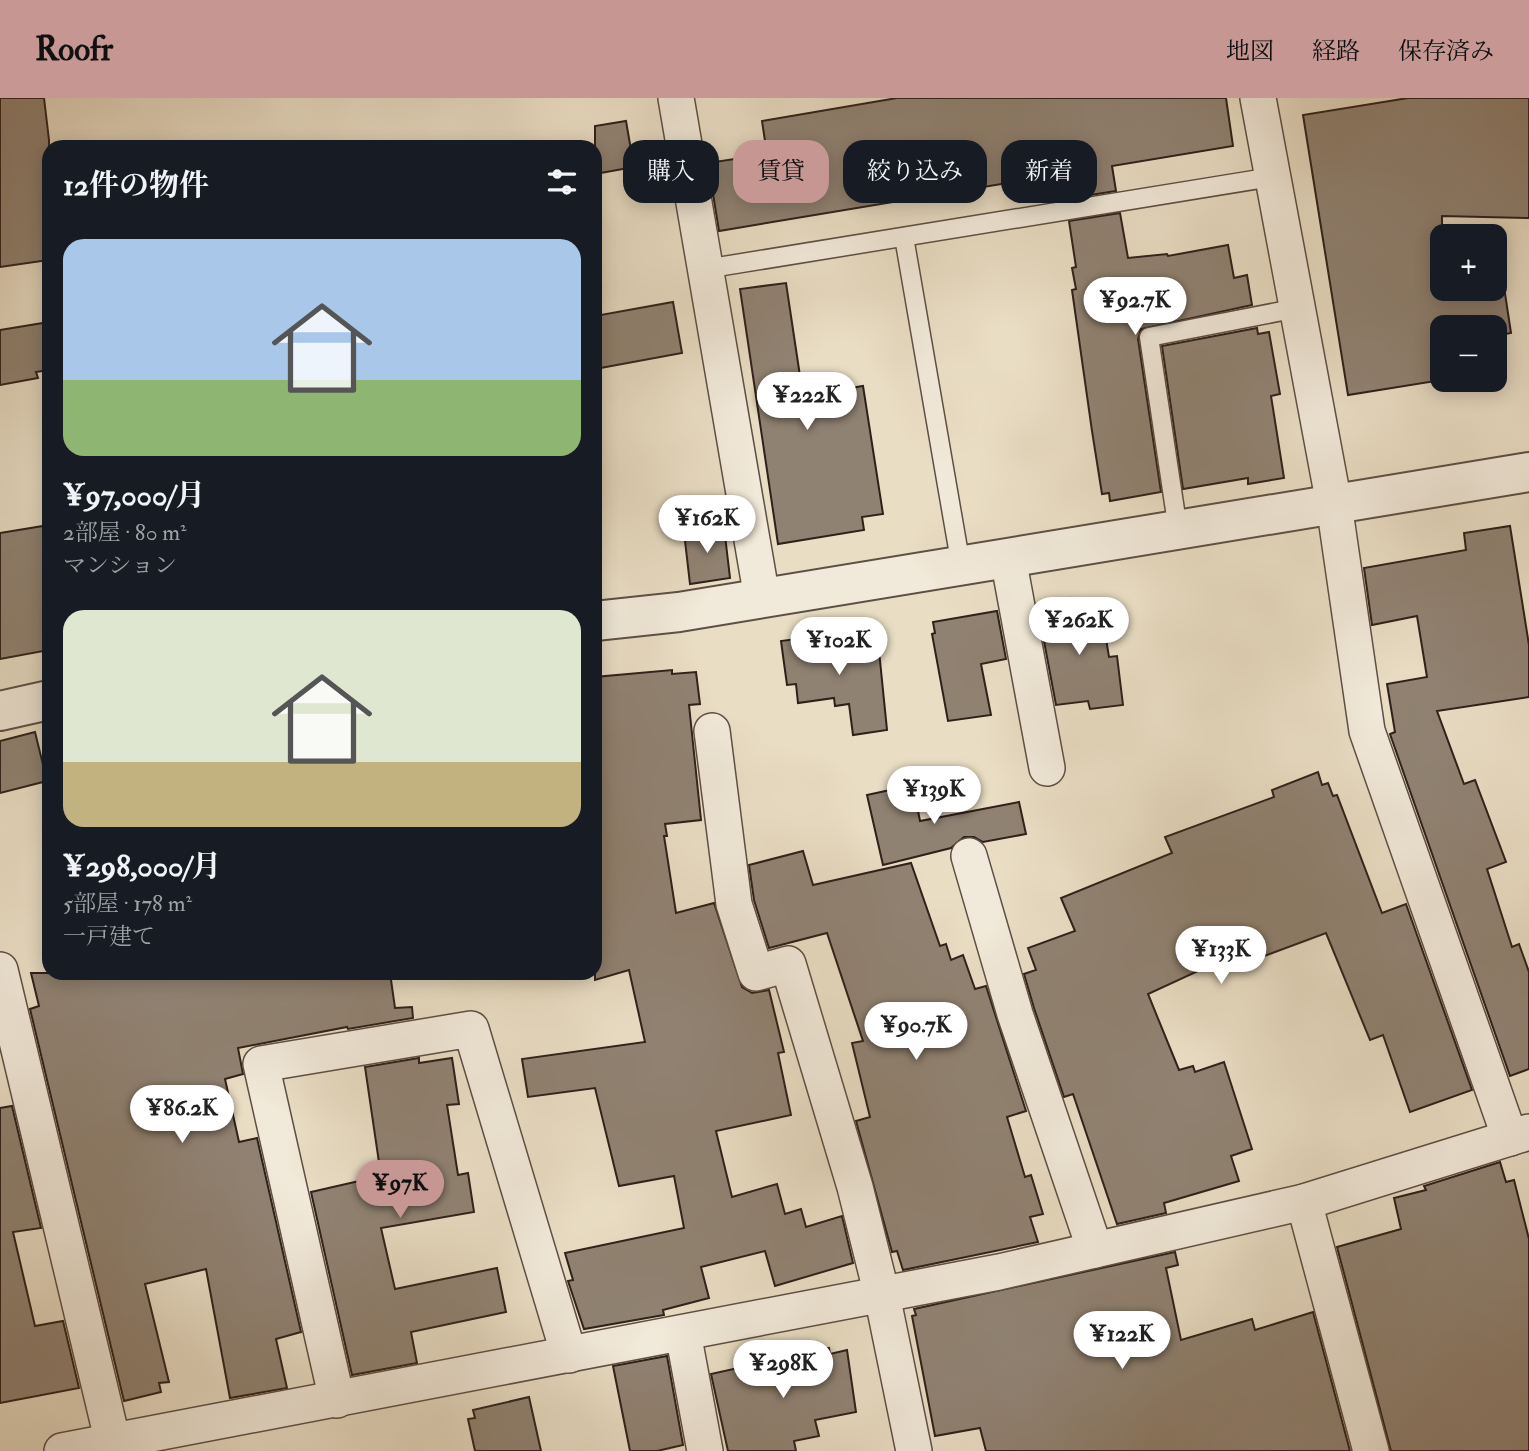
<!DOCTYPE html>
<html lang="ja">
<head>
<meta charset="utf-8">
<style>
  :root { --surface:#171b24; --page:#242831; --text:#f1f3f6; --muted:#9ea1a6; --accent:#c59692 }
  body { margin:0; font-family:"IM FELL Double Pica","Noto Serif JP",serif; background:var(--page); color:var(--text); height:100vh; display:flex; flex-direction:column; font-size:26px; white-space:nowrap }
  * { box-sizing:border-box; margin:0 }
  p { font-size:23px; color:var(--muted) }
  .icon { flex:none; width:38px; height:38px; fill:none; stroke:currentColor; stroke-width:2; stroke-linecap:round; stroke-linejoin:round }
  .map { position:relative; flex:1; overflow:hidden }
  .panel { position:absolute; left:42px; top:42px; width:560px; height:840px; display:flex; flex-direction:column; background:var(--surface); border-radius:21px; box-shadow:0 4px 18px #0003 }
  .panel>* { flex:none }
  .banner { position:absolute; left:623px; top:42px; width:665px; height:63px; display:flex; gap:14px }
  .buttons { position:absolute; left:1430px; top:126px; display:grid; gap:14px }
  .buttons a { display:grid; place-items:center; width:77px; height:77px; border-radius:14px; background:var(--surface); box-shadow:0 4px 18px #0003; font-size:35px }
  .price { position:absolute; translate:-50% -60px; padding:0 16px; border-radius:24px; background:#fff; color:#222; font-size:23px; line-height:46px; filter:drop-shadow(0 2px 4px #0008) }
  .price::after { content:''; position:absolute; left:50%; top:42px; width:21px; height:16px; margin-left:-10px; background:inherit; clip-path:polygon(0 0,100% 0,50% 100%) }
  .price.selected { background:var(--accent); color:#111 }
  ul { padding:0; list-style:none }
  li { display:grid; align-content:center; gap:14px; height:371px; padding:0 21px }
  li span { display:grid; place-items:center; height:217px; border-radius:21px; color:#555 }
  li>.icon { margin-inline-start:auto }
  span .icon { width:126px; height:126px; fill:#fffc; stroke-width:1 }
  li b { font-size:30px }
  h2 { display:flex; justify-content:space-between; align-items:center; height:84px; padding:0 21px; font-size:30px }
  .chip { padding:0 24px; border-radius:21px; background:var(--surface); box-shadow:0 4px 18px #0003; font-size:24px; line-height:63px }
  .chip.selected { background:var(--accent); color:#111 }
  header { display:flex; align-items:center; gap:42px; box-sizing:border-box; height:98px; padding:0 35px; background:var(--accent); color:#111 }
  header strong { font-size:33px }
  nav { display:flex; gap:38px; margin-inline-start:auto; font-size:24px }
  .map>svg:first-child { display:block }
  .building { fill:#908272; stroke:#2f201a; stroke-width:2 }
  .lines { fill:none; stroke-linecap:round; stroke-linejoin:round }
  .service-casing { stroke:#5e4f44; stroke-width:21 }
  .minor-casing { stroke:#5e4f44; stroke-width:38 }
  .tertiary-casing { stroke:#5e4f44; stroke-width:42 }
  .service { stroke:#f1e9d9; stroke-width:18 }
  .minor { stroke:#f1e9d9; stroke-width:35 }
  .tertiary { stroke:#f1e9d9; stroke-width:38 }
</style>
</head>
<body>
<header>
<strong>Roofr</strong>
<nav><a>地図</a><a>経路</a><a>保存済み</a></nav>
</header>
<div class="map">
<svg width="1529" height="1353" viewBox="0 0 1529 1353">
  <rect width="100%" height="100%" fill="#e9ddc4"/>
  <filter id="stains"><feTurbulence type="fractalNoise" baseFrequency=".00286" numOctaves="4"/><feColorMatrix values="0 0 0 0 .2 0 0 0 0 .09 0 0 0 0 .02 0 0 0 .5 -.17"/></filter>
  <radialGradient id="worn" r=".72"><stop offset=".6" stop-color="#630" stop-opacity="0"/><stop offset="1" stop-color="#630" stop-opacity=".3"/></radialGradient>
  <g class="building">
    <path d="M0 0H44L49 42V162L0 169Z"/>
    <path d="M897 0H1226L1233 48 1112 68 1116 93 1065 101 1061 76 719 133 708 65 767 56 762 23Z"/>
    <path d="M1408 0H1529V120L1442 118V191H1494V183L1503 182 1511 235 1494 238V229H1442V282L1348 297 1303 17Z"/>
    <path d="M626 23 634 69 595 76V28Z"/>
    <path d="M1120 115 1128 160 1167 156 1168 158 1228 147 1234 180 1247 177 1252 207 1141 231 1138 241 1161 394 1110 403 1109 395 1102 396 1092 333 1072 192 1076 191 1072 170 1076 169 1069 123Z"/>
    <path d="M786 185 803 298 863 288 883 416 862 419 864 432 778 446 740 191Z"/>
    <path d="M673 204 682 255 595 271V218Z"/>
    <path d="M49 224V272L36 274 38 280 0 287V232Z"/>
    <path d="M1257 230 1258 236 1269 234 1280 296 1271 298 1284 380 1248 386V380L1183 391 1162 248Z"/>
    <path d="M49 427V552L0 561V435Z"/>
    <path d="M1510 428 1529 547V599L1437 613 1464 686 1475 682 1506 764 1487 771 1512 849 1519 846 1529 874V971L1510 978 1390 636 1395 634 1387 586 1427 579 1417 518 1372 527 1364 470 1466 452 1464 435Z"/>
    <path d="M724 429 730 480 690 486 684 434Z"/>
    <path d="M1070 500 1074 522 1102 517 1109 559 1117 558 1123 607 1090 611 1088 603 1056 607 1037 506Z"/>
    <path d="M997 513 1006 561 981 566 991 617 948 623 932 536 935 535 933 524Z"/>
    <path d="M825 537 826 540 847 538 848 543 859 542V546L878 543 887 632 853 637 849 606 835 608 834 600 798 605 796 586 787 587 781 543Z"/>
    <path d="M672 572V576L696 574 700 606 689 607 701 722 665 726 667 738H664L676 815 714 805 742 889 752 895 769 892 784 954 778 955 791 1017 716 1033 732 1099 777 1086 785 1116 801 1111 806 1129 842 1118 853 1165 775 1188 765 1153 701 1169 709 1200 663 1212 664 1217 584 1231 568 1183 573 1182 565 1155 684 1130 674 1078 619 1088 595 990 528 999 522 961 645 944 629 872 595 882V579Z"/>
    <path d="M35 634 47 683 0 695V643Z"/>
    <path d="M1318 674 1322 687 1328 685 1333 698 1337 697 1382 815 1406 806 1472 992 1410 1014 1383 937 1370 942 1326 835 1259 860 1254 847 1148 896 1179 972 1193 968 1195 974 1224 964 1252 1051 1231 1058 1239 1083 1164 1105 1166 1115 1117 1126 1073 996 1064 999 1034 910 1024 876 1036 872 1028 850 1075 833 1061 800 1172 755 1165 739 1274 699 1272 692Z"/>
    <path d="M913 687 920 723 1019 704 1026 736 983 744 974 739H964L951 750 883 767 867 697Z"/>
    <path d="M803 753 813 787 911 765 940 848 946 846 951 862 963 857 975 891 986 888 1026 1013 1007 1019 1025 1079 1031 1077 1043 1116 1030 1119 1038 1144 903 1172 897 1153 892 1154 856 1023 870 1019 852 945 863 943 827 835 769 850 754 802 749 767Z"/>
    <path d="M31 875H390L395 910 412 909 413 920 348 931 347 929 238 950 243 976 225 981 239 1044 257 1040 301 1234 276 1241 287 1290 230 1300 206 1171 145 1186 169 1284 159 1285 161 1294 124 1303 30 911 39 908Z"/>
    <path d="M419 960V965L452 960 459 1006 447 1007 458 1077 468 1075 474 1114 381 1130 395 1191 497 1170 506 1214 411 1234 417 1265 352 1277 311 1094 381 1078 365 969Z"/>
    <path d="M12 1008 41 1130 13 1134 35 1228 63 1223 79 1290 0 1305V1010Z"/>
    <path d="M1500 1064 1506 1084 1514 1082 1529 1141V1353H1391L1337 1149 1401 1131 1394 1100 1426 1092 1424 1088Z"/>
    <path d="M1175 1154 1178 1167 1166 1170 1181 1242 1252 1221 1255 1232 1313 1214 1350 1353H986L980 1330 935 1338 912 1218 916 1217 914 1211Z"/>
    <path d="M829 1250 830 1256 847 1252 856 1314 815 1322 819 1338 794 1343 796 1353H728L711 1276Z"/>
    <path d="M667 1258 683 1347 657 1353H630L613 1268Z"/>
    <path d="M529 1299 541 1353H475L468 1321 475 1320 473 1312Z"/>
  </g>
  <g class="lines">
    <g class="service-casing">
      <g id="service">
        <path d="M904 139 961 468"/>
        <path d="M705 171 1272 79"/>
        <path d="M1178 432 1149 239 1298 210"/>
      </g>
    </g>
    <g class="minor-casing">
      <g id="minor">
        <path d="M676 0 762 500"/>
        <path d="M1258 0 1334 406 1367 633 1510 1040"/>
        <path d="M1008 460 1047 670"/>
        <path d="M712 633 734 806 756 875 788 866 855 1089 882 1197 914 1353"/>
        <path d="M969 758 1015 916 1095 1152"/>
        <path d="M0 872 115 1353"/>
        <path d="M1304 1104 1371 1353"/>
        <path d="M683 1235 705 1353"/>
        <path d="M337 1302 261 966 471 931 569 1257"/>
        <path d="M62 1353 999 1174 1304 1104 1529 1034"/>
      </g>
    </g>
    <g class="tertiary-casing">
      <g id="tertiary">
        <path d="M595 523 679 514 1529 374"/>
        <path d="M0 613 49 602"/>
      </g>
    </g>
    <use href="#service" class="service"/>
    <use href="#minor" class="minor"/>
    <use href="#tertiary" class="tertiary"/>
  </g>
  <rect width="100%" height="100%" filter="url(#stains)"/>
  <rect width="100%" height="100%" fill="url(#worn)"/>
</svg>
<div class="buttons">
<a>+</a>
<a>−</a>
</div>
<b class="price" style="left:1135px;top:239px">¥92.7K</b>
<b class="price" style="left:807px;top:334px">¥222K</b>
<b class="price" style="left:707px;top:457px">¥162K</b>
<b class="price" style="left:1079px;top:559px">¥262K</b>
<b class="price" style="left:839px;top:579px">¥102K</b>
<b class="price" style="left:934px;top:728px">¥139K</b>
<b class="price" style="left:1221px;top:888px">¥133K</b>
<b class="price" style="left:916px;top:964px">¥90.7K</b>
<b class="price" style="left:182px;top:1047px">¥86.2K</b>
<b class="price selected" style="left:400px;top:1122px">¥97K</b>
<b class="price" style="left:1122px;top:1273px">¥122K</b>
<b class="price" style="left:783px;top:1302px">¥298K</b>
<div class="banner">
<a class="chip">購入</a>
<a class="chip selected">賃貸</a>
<a class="chip">絞り込み</a>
<a class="chip">新着</a>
</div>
<section class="panel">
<h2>12件の物件<svg class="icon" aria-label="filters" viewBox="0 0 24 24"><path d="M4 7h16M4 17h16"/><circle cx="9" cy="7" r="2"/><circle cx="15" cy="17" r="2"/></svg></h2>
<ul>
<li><span style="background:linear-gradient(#a9c7e8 65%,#8fb573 0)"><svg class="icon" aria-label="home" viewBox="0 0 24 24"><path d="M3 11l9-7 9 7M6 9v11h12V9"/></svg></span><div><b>¥97,000/月</b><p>2部屋 · 80 m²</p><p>マンション</p></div></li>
<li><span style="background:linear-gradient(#dfe7d0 70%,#c2b280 0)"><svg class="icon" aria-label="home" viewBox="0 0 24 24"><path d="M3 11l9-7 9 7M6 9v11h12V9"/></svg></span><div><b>¥298,000/月</b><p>5部屋 · 178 m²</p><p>一戸建て</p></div></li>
</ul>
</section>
</div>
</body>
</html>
